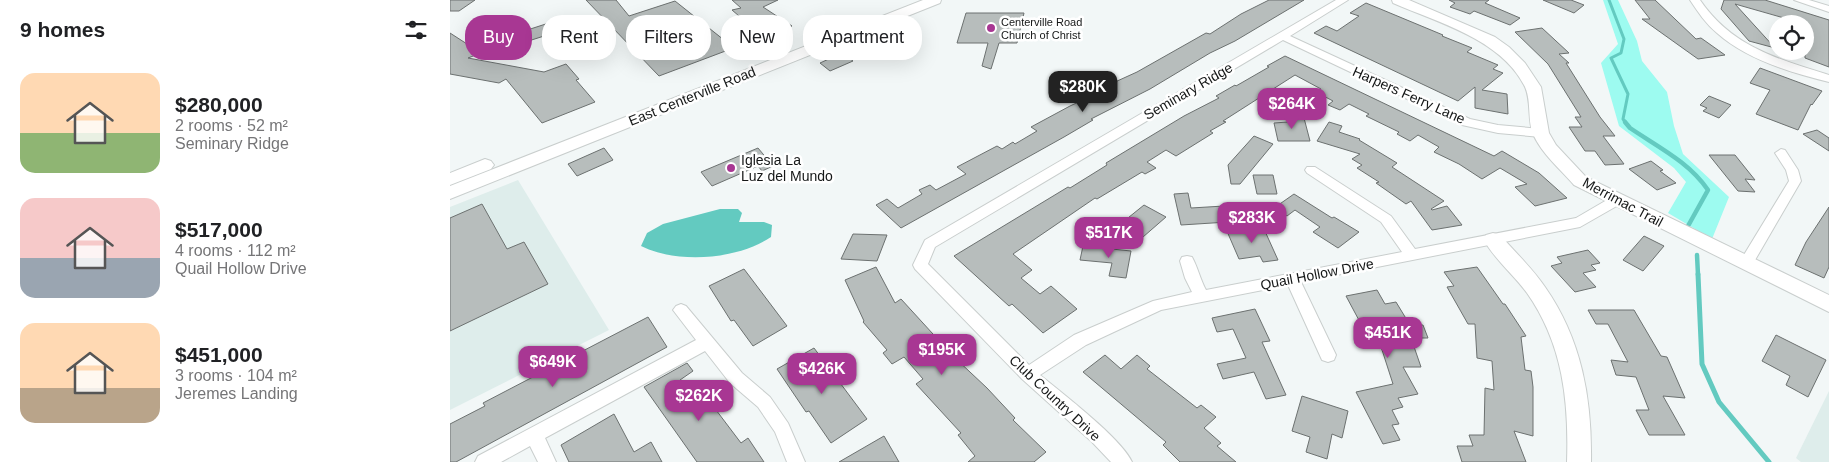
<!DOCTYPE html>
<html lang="en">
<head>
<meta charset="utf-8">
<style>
  :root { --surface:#fff; --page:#f6f6f6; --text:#202124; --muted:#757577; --accent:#a83793 }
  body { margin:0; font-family:Arial,sans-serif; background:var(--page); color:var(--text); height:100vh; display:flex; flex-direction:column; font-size:19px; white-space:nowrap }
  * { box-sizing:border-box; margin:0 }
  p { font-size:16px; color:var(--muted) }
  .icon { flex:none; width:28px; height:28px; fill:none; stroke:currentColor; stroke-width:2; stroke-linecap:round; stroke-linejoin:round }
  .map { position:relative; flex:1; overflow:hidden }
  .drawer { display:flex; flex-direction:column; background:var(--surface); width:450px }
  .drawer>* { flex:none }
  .hud { position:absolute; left:15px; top:15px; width:475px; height:45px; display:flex; gap:10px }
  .controls { position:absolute; left:1319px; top:15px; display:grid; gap:10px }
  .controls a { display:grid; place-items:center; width:45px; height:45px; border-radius:50%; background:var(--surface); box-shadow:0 5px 20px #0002; font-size:25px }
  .price { position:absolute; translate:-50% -42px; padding:0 11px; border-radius:10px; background:var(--accent); color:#fff; font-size:16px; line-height:32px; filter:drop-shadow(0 1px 2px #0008) }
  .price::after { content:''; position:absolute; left:50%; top:30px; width:15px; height:11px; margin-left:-8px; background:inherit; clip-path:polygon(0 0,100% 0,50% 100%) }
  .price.on { background:#222; color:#fff }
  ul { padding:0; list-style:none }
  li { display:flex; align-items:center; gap:15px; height:125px; padding:0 20px }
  li span { display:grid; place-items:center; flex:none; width:140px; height:100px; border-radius:15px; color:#555 }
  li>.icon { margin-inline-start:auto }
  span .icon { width:60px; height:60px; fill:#fffc; stroke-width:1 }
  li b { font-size:21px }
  h2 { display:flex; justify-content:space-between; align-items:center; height:60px; padding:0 20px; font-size:21px }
  .chip { padding:0 18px; border-radius:20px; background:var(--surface); box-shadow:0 5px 20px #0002; font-size:18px; line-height:45px }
  .chip.on { background:var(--accent); color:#fff }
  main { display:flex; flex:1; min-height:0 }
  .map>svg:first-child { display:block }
  .built { fill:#deedeb }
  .green { fill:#9dfbf0 }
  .water { fill:#63cac0 }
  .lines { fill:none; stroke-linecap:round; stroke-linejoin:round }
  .stream-far2 { stroke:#63cac0; stroke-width:3 }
  .stream-far1 { stroke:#63cac0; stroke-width:4.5 }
  .stream { stroke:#63cac0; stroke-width:5 }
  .building { fill:#b7bdbc; stroke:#6c7170 }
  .street-casing { stroke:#c9cecd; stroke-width:2 }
  .secondary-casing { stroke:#c9cecd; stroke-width:2 }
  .street { fill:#fff; fill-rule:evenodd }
  .secondary { fill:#fff; fill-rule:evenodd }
  .poi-dot { fill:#a83793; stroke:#fff; stroke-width:2 }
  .labels { text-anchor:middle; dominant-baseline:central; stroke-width:5; stroke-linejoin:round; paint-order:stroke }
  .far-poi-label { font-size:11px; fill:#151717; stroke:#fff; text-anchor:start }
  .street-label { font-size:14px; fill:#151717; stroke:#fff }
  .poi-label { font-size:14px; fill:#151717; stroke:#fff; text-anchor:start }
</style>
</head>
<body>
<main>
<section class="drawer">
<h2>9 homes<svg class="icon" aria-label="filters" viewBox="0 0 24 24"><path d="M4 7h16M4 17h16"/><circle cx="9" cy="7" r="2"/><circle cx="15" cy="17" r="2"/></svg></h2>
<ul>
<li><span style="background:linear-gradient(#ffd9b3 60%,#8fb573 0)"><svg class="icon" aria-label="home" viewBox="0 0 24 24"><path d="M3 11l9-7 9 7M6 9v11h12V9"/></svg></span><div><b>$280,000</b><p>2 rooms · 52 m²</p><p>Seminary Ridge</p></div></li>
<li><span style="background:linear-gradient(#f6c9c9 60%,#9aa5b1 0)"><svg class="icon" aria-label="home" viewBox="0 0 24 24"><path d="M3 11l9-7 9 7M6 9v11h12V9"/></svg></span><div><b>$517,000</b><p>4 rooms · 112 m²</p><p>Quail Hollow Drive</p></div></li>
<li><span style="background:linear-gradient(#ffd9b3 65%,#b9a48a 0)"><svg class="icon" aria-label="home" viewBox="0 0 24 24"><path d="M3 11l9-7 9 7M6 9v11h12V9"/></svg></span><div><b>$451,000</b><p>3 rooms · 104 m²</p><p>Jeremes Landing</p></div></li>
</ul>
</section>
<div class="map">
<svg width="1379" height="462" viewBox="0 0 1379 462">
  <rect width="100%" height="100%" fill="#f2f7f7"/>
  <g class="built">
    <path d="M68 180 159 330 0 410V207Z"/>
    <path d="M1379 391V462H1351L1346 458Z"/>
  </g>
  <path class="green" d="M1153 0H1168L1187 41 1192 61 1217 92 1224 126 1233 154 1279 197 1262 239 1218 213 1236 182 1224 168 1169 126 1151 63 1168 44Z"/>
  <path class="water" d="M270 209H288L292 213 289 222H314L322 225 321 237C287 260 227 264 191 246L197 233 213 224Z"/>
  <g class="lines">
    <path class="stream-far2" d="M1159 0 1174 39 1171 53 1161 58 1178 94 1173 119 1176 123"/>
    <g class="stream-far1">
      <path d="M1175 122 1180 128C1208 147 1239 162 1258 190L1238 226"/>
      <path d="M1247 255 1248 275"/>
    </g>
    <path class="stream" d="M1248 274 1252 364 1269 402 1319 462"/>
  </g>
  <g class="building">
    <path d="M0 0H25L9 11H0Z"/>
    <path d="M136 0H166L179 16 225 1 274 40 303 28 282 10 291 8 282 0H328L313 7 342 26 209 76Z"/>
    <path d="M819 0H854L785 41 760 53 700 89 641 119 643 120 614 137 451 228 426 205 437 199 448 208 472 194 469 190 480 185 486 190 516 174 507 167 547 146 552 149 563 142 565 144 587 131 581 127 620 106 667 84 665 82 687 72 756 33 760 34 791 14Z"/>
    <path d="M999 0H1039L1035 3 1070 18 1060 25 1024 11 1020 14 1000 7 1005 3Z"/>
    <path d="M1093 0H1121L1134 5 1124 13Z"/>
    <path d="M1185 0H1205L1246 39 1251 38 1275 55 1248 59 1192 19H1200Z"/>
    <path d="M1274 0H1315L1379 20V67L1355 58V24L1285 4 1325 48 1299 41 1271 9Z"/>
    <path d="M916 3 993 35 992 36 1022 48 1017 52 1048 65 1043 69 1053 73 1032 90 1057 94 1058 114 1025 108V87L1008 101 864 33 876 26 887 31 909 16 900 13Z"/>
    <path d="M516 13H574L567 43H549L541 69 532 66 538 43H507Z"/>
    <path d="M108 20 116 29 69 44 62 35Z"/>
    <path d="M1092 28 1119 53 1109 54 1119 63H1116L1150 117 1165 136H1153L1174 164 1155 165 1145 151H1135L1119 127H1132L1125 117H1131L1098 64 1065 32Z"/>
    <path d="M0 33 31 53 18 58 94 72 116 64 129 79 126 80 145 102 92 123 56 79 49 83 0 74Z"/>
    <path d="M392 53 403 61 380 71 370 63Z"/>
    <path d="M835 56 1044 156 1052 151 1089 173 1117 198 1085 206 1065 187 1077 184 1050 168 1032 179 1009 164 984 152 989 147 968 135 960 141 947 134 949 132 916 116 919 114 899 104 890 110 878 105 883 101 866 92 871 89 845 75 773 121 776 122 760 131 763 133 726 156 716 150 697 162 706 168 695 174 692 172 647 199 645 198 563 254 582 270 571 278 590 294 601 286 627 309 593 333 562 304 559 306 504 256 618 187 620 188 657 165 656 163 734 116 769 98 766 96 785 85 786 86 819 67 817 66Z"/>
    <path d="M1310 68 1372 91 1362 105 1361 104 1348 130 1306 114 1320 90 1300 83Z"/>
    <path d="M1259 96 1281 105 1269 118 1253 111 1257 108 1250 105Z"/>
    <path d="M837 118H854L860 141H828L824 123 838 122Z"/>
    <path d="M879 122 892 126 889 132 910 139 909 140 947 163 942 167 994 201 981 209 982 210 997 206 1012 225 982 230 961 201 956 204 926 183 929 182 907 168 912 165 902 159 910 154 867 141Z"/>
    <path d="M1367 130 1379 138V151L1353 134Z"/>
    <path d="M804 136 823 144 790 184H781L778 165Z"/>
    <path d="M154 148 163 160 127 176 118 164Z"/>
    <path d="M308 148 323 166 312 171 308 166 262 186 251 172Z"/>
    <path d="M1259 155H1285L1305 180 1295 179 1305 192 1288 191Z"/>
    <path d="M1201 161 1213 170 1210 171 1226 183 1207 190 1179 169Z"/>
    <path d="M803 175H823L827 194H807Z"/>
    <path d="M738 193 741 208 774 206 778 222 731 225 724 194Z"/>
    <path d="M844 194 882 218 884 217 909 232 888 248 863 232 870 227 845 210 837 216 824 208Z"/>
    <path d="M32 204 57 249 74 242 98 284 0 331V218Z"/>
    <path d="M694 205 716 217 693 237 685 232 683 242 663 230Z"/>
    <path d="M1379 207V267L1374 278 1345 265 1356 242Z"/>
    <path d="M789 227 792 232 814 229 828 260 813 262 810 256 789 259 776 229Z"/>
    <path d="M403 234 437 235 427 261 391 259Z"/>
    <path d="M1194 236 1214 246 1193 271 1173 260Z"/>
    <path d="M633 246 681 251 676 278 659 276 662 263 630 260Z"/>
    <path d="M1138 250 1150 263 1141 265 1146 270 1133 273 1146 287 1125 292 1101 266 1112 263 1107 257Z"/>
    <path d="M426 267 445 303 451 299 504 357 537 388 565 418 563 420 596 452 584 462H518L525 456 508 435 511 433 466 384 473 379 454 357 442 364 433 353 437 350 413 322 414 321 395 280Z"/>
    <path d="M1027 267 1053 304H1055L1076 336 1071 337 1075 370 1081 371 1083 387V436L1064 431 1076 462H1012L1007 446H1023L1019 435H1034L1035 388 1044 390 1042 361 1027 358 1025 324H1018L997 287 1004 286 994 272Z"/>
    <path d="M294 269 337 326 303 346 284 320 281 321 259 286Z"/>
    <path d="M927 290 935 304 946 302 960 325H973L978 338H961L971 367H953L968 394 948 398 953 407 942 410 949 424 942 425 950 440 933 444 906 392 943 384 923 322 911 324 896 296Z"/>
    <path d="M805 309 820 341 812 342 836 395 816 399 804 372 773 379 767 364 796 358 783 329 767 332 762 318Z"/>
    <path d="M1138 310H1184L1211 356 1217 357 1235 398 1213 396 1235 435H1199L1186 410H1199L1186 377 1166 375 1161 360 1178 362 1158 324H1146Z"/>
    <path d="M198 317 217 347 6 462H0V424L35 406 33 403Z"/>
    <path d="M1326 335 1376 360 1358 397 1336 385 1340 376 1312 361Z"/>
    <path d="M364 348 417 419 381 443 359 411 356 412 327 369Z"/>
    <path d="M655 355 671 369 687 355 700 366 697 369 747 408 751 405 766 417 754 428 771 443 767 446 786 462H730L713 445 716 442 633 372Z"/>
    <path d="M237 363 243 371 230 380 243 398 255 390 263 400 260 402 291 443 298 438 314 462H247L194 387Z"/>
    <path d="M852 396 898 411 892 438 882 434 877 459 856 452 860 437 842 431Z"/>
    <path d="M164 414 184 452 201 442 212 462H119L111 445Z"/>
    <path d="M434 436 449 462H389Z"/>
  </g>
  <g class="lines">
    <g class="street-casing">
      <g id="street">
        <path d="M886 0H898L840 36 1020 119 1048 125 1091 129 1097 133 1091 137 1048 133 1012 125 833 40 485 247 478 264 579 365 624 335 703 301 742 292 735 278 730 261 732 257 737 256 742 257C748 268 750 279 756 290L952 252 931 222 857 173 855 170 857 167H865L941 216 965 249 1126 218 1162 197H1172L1174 200 1172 203 1130 227 851 282 886 355 884 360 878 362 872 360 838 285 711 310 636 345 590 375C612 393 672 439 682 462H661L642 442 572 379 465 269 463 265 475 240Z"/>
        <path d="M1240 0H1250C1282 47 1328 59 1379 75V82C1341 73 1296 59 1267 33 1256 24 1248 12 1240 0Z"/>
        <path d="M1344 0H1359L1379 6V12Z"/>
        <path d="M1331 149 1335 150 1348 170 1351 181 1301 267 1296 268 1291 267 1289 263 1339 181 1336 170 1325 153Z"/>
        <path d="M231 304 236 306 292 373 320 397 338 423 355 462H337L325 432 308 407 280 383 255 351 95 438 106 462H88L80 446 51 462H25L28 456 246 340 223 310 226 306Z"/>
      </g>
    </g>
    <g class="secondary-casing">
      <g id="secondary">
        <path d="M473 0H491L490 3 0 199V186Z"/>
        <path d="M942 0H959L1045 37 1059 47 1075 63 1091 87 1099 133 1106 145 1136 177 1379 295V312L1124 185C1110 169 1092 154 1083 134 1077 119 1082 99 1074 85 1050 39 989 23 943 3Z"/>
        <path d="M35 159 41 161 44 165 41 169 0 185V173Z"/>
        <path d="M1043 233 1050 235C1065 252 1082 268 1095 287 1132 340 1142 399 1141 462H1117C1119 402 1113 344 1077 293 1064 275 1045 260 1034 240L1036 235Z"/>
      </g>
    </g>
    <use href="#street" class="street"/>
    <use href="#secondary" class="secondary"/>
  </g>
  <g class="poi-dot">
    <circle cx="541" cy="28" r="5"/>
    <circle cx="281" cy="168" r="5"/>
  </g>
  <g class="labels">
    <g class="far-poi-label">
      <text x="551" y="22">Centerville Road<tspan x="551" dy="13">Church of Christ</tspan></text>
    </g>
    <g class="street-label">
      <text transform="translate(738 91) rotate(-30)">Seminary Ridge</text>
      <text transform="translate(959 95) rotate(24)">Harpers Ferry Lane</text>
      <text transform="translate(242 96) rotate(-22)">East Centerville Road</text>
      <text transform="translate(1173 202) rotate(28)">Merrimac Trail</text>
      <text transform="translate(867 274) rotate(-11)">Quail Hollow Drive</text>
      <text transform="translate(605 398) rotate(43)">Club Country Drive</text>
    </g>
    <g class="poi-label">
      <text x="291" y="160">Iglesia La<tspan x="291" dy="16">Luz del Mundo</tspan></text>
    </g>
  </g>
</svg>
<div class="controls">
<a><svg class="icon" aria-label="locate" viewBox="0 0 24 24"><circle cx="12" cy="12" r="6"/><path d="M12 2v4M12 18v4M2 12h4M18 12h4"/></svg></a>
</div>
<b class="price on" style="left:633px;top:113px">$280K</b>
<b class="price" style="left:842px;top:130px">$264K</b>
<b class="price" style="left:802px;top:244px">$283K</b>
<b class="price" style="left:659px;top:259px">$517K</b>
<b class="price" style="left:938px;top:359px">$451K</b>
<b class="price" style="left:492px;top:376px">$195K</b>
<b class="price" style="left:103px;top:388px">$649K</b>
<b class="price" style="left:372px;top:395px">$426K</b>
<b class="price" style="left:249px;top:422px">$262K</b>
<div class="hud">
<a class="chip on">Buy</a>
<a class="chip">Rent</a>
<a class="chip">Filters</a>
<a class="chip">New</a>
<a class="chip">Apartment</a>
</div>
</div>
</main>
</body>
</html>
